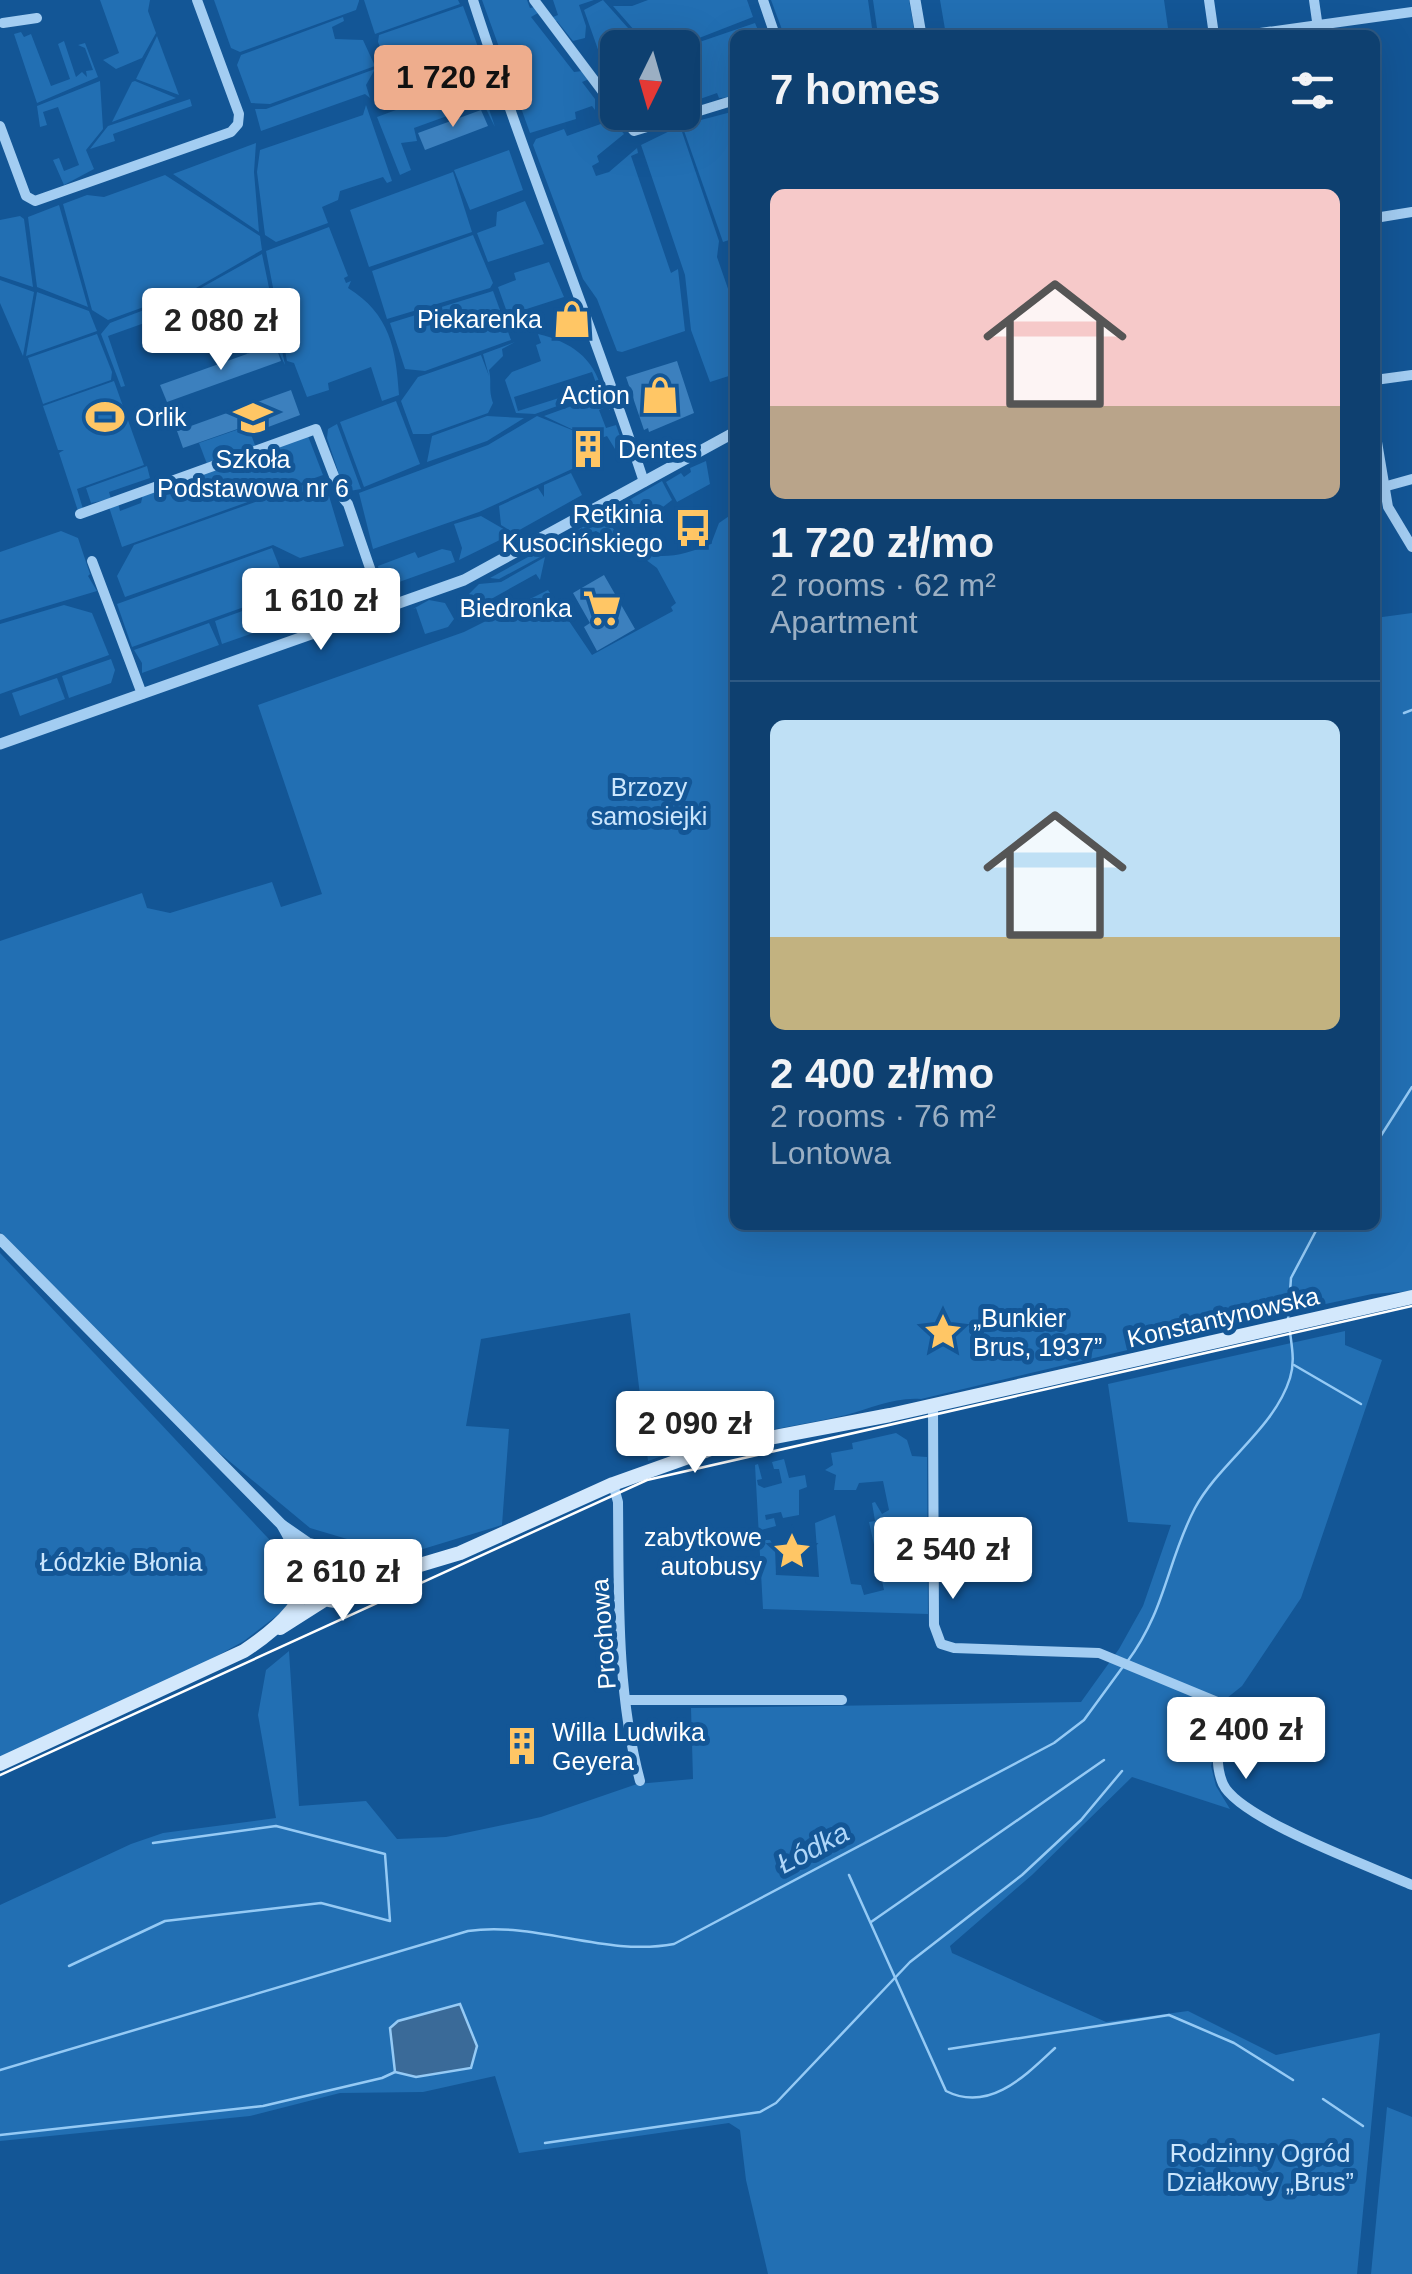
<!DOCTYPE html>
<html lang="en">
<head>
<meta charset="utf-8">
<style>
  :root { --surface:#0e4070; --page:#1c4b78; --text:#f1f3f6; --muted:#9bafc3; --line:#2e5983; --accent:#eead8d }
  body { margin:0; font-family:Arial,sans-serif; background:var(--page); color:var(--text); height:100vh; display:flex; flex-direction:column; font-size:38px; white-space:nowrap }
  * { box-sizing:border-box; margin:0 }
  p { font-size:32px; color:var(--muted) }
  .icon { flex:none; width:55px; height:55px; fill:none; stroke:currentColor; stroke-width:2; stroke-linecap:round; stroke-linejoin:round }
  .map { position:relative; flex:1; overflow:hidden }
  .sheet { position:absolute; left:730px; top:30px; width:650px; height:1200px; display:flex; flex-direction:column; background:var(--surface); border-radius:15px; box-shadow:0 10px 40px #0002,0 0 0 2px var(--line) }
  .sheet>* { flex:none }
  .needle { width:65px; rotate:185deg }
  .controls { position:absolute; left:600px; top:30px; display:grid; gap:20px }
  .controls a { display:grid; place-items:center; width:100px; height:100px; border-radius:15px; background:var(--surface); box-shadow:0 10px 40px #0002,0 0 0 2px var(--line); font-size:50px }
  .price { position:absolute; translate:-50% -85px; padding:0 22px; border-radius:10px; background:#fff; color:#222; font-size:32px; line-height:65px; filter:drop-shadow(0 2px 5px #0008) }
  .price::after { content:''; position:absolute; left:50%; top:60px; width:30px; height:22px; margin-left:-15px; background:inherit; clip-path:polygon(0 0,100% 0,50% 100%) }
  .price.current { background:var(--accent); color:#111 }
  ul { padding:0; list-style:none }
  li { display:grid; align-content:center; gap:20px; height:530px; padding:0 40px }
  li+li { border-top:2px solid var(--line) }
  li span { display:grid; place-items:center; height:310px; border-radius:15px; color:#555 }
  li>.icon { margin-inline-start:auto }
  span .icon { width:180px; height:180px; fill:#fffc; stroke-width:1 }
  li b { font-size:42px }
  h2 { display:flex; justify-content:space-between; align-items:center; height:120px; padding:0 40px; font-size:42px }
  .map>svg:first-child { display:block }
  .green { fill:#226fb3; fill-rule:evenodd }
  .water { fill:#3a6a98; stroke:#95caf5; stroke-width:2.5 }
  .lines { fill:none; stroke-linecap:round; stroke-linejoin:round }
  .stream { stroke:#95caf5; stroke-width:2.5 }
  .building { fill:#3c80be }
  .minor { stroke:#a3cdf2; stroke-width:10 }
  .tertiary { stroke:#a3cdf2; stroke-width:11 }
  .secondary { stroke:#d3e8fc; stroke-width:14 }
  .tram { stroke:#fff; stroke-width:2.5 }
  .labels { text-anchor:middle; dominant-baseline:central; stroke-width:10; stroke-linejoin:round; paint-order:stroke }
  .poi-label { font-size:25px; fill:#fff; stroke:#135696; text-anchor:end }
  .park-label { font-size:25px; fill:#cbe6fd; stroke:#135696 }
  .street-label { font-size:25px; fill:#fff; stroke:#135696 }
  .water-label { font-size:28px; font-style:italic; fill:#b0d7f9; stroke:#135696 }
</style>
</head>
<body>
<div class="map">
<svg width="1412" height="2274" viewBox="0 0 1412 2274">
  <rect width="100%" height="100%" fill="#135696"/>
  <g class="green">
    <path d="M100 0H150L148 11 156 33 142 58 116 69 103 60 119 53Z"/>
    <path d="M214 0H359V1L356 10 240 52 231 48Z"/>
    <path d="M364 0H458L460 4 375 34Z"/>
    <path d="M482 0H527L530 8 535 7 538 13 531 17 574 72 582 71 589 79 582 82 595 99V110L592 106 575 112 576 119 530 133Z"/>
    <path d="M553 0H594L579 5 586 26 585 38 573 41 557 21 550 22 548 19 558 15Z"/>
    <path d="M603 0 645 47 618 48 617 103 584 10Z"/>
    <path d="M648 0H747L753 17 676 47H649L613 6H632Z"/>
    <path d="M771 0H868L873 35H784Z"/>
    <path d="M873 0H909L915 35H878Z"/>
    <path d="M940 0H1164L1169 35H946Z"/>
    <path d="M463 6 478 47 486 48 483 56 395 86 378 42 379 35Z"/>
    <path d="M343 17 344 21 332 27 335 39 363 40 375 66 270 104 251 103 237 65 241 55Z"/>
    <path d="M755 23 760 35H735V97L719 98 717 93 683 105 682 48Z"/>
    <path d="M21 32 24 37 31 34 51 86 70 79 58 44 64 41 76 77 82 72 87 77 86 71 93 70 85 48 78 45 85 43 98 77 37 103 14 34Z"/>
    <path d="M157 36 179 95 136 79Z"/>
    <path d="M375 69 366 85 370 98 365 94 261 131 255 109H266Z"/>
    <path d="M100 81 103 129 86 150 94 169 64 185 53 160 59 158 64 171 79 165 58 107 43 112 47 125 40 127 37 106Z"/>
    <path d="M132 82 135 81 176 98 112 122Z"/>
    <path d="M466 84 470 92 482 88 495 127 483 103 414 128 417 141 401 143 411 170 400 175 377 117Z"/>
    <path d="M190 99 192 106 113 134 115 141 90 149 108 126Z"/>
    <path d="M366 105 392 181 387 183 383 177 340 191 338 200 322 207 328 223 276 242 265 235 257 172 260 150 363 115Z"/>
    <path d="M735 111V238L723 242 682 125Z"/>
    <path d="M608 114H617L610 118 624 134 597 156 599 162 592 166 596 176 609 172 637 148 638 153 631 156 671 273 678 269 685 331 622 352 617 351 597 299 583 279 533 145 536 139 564 129 567 136 609 121Z"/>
    <path d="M680 126 719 241 717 257 735 309V374L710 382 691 330 685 275 641 145Z"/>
    <path d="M256 143 254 172 259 232 173 174Z"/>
    <path d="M509 150 523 190 470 210 454 170Z"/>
    <path d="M453 172 472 232 369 267 350 210Z"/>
    <path d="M165 175 260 236 262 250 196 288 108 320 92 310 63 204 87 195 104 197Z"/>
    <path d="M525 201 544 244 488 262 477 233 496 226 497 212Z"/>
    <path d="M59 205 88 307 37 287 28 217Z"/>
    <path d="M20 216 24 219 33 287 0 276V220Z"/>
    <path d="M329 227 348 276 344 278 346 283 351 281 348 288C390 314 396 349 399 395L382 401 371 367 328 383 329 390 307 397 294 363 287 361 266 251Z"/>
    <path d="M473 235 493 283 490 288 387 319 372 271Z"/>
    <path d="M262 254 285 365 275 344 247 354 223 295 108 336 125 386 121 387 101 334 110 323 199 289Z"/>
    <path d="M549 262 564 297 508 315 498 287 516 280 514 273Z"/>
    <path d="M0 280 34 292 23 356 0 303Z"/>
    <path d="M493 291 511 340 425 371 405 369 390 323Z"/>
    <path d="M37 292 89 311 97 331 26 356Z"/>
    <path d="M97 334 112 372 111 380 43 404 28 358Z"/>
    <path d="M538 334C571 342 593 357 602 390L535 414 516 413 505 380 512 372 541 361 536 345 541 343ZM592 372 597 386 518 411 514 397Z"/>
    <path d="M515 342 502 349 503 356 489 370C492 382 488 389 493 403L488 413 429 434H413L401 401 418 377 481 355 489 376 483 354Z"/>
    <path d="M114 381 144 465 77 489 83 509 78 511 59 453 64 450H58L43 406Z"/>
    <path d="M605 394 610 410 606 407 599 410 606 428 616 425 622 442 615 449 607 436 596 440 594 435 582 434 544 416Z"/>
    <path d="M396 401 420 464 364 487 340 422Z"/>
    <path d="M487 416 524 418 487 441 427 462 432 436Z"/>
    <path d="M537 416 592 438 578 443 585 463 479 512 373 549 359 493 488 445Z"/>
    <path d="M337 424 361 489 344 492 335 472 338 471 327 438 328 429Z"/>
    <path d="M248 426 256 448 207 464 199 443Z"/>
    <path d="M308 436 323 475 122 547 109 507 118 503 120 511 141 503 143 494 169 485 172 492 195 483 200 474Z"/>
    <path d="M706 461 710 484 677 502 666 482 681 473 684 477 691 472 690 468Z"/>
    <path d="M147 466 150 478 109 492 111 499 91 503 86 488Z"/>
    <path d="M571 473 582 495 514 533 501 525 499 506 538 488 544 497V485Z"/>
    <path d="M320 479 323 497 329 496 344 546 300 558 273 545 125 597 117 576 134 545Z"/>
    <path d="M662 481 672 500 650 517 637 521 629 510V500Z"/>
    <path d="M735 512V1225H1375V618L1412 613V1291L1372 1294 1279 1314 921 1399C894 1397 872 1408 846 1415 777 1431 714 1436 648 1461L630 1313 481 1339 466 1426 509 1429 502 1525 423 1549 384 1550 310 1528 205 1441 0 1232V941L142 893 147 908 170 913 272 882 281 907 322 894 258 705 464 632 548 590 592 655 673 611 671 607 676 603 657 568 634 551C663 561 683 555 711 544L719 523Z"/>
    <path d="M481 516 512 534 459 560 462 548 454 524Z"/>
    <path d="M601 517 625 540 622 545 596 531 586 534 582 528 551 545 553 550 499 579 490 578Z"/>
    <path d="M61 531 78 538 90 574 88 576 97 591 0 620V552Z"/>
    <path d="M272 548 289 591 132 647 117 604Z"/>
    <path d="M442 549 451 551 455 562 388 586 383 571 379 572 378 566 415 552 418 558Z"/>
    <path d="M545 557 540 580 536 574 484 603 487 610 479 614 467 609 469 594 479 584 501 582Z"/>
    <path d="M354 571 362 595 302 616 295 592Z"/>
    <path d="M289 594 299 617 222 644 215 621Z"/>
    <path d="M429 600 445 603 454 619 448 627 425 634 416 608 413 609Z"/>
    <path d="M64 605 92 613 109 655 0 694V624Z"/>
    <path d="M209 623 219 645 142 673V663L134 650Z"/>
    <path d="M111 659 115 670 111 683 69 698 62 676Z"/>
    <path d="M57 678 65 699 20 716 12 693Z"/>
    <path d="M0 1253 298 1570 296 1595 288 1607 244 1641 197 1667 0 1757Z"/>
    <path d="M1345 1331V1345L1382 1360 1301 1598 1242 1686 1227 1698 1211 1766 1216 1786 1230 1809 1132 1777 1032 1875 950 1946 952 1953 1106 2022 1188 2011 1276 2055 1380 2033 1357 2274H768L746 2180 740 2130 729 2123 519 2153 495 2076 423 2092 340 2093 250 2116 0 2141V1905L131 1844 163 1833 276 1818 258 1715 266 1670 289 1651 299 1806 366 1801 397 1839 446 1837 541 1817 637 1784 693 1779 691 1708 1081 1702 1119 1649 1143 1606 1171 1525 1128 1522 1108 1384Z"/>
    <path d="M896 1433 907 1440 912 1456 927 1457 928 1614 763 1609 755 1465 758 1464 762 1479 757 1480 758 1485 764 1488 782 1483 779 1469H774L772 1462 784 1459 789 1478 805 1475 807 1487 799 1490V1515L783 1518 781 1512 765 1515 766 1520 774 1518 776 1526 761 1530 762 1540H770L775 1548 776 1575 819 1577 815 1523 835 1515 851 1584 861 1585 864 1595 884 1590 869 1522 875 1521 872 1503 875 1502 882 1514 889 1510 883 1481 859 1483 856 1490H834L836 1475 825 1470 833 1465 831 1453 853 1449 852 1443Z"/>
    <path d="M1387 2107 1412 2117V2274H1371Z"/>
  </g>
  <path class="water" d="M460 2004 477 2046 471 2068 416 2077 395 2072 390 2028 398 2021Z"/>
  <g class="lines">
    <g class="stream">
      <path d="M1404 713 1412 710"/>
      <path d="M1375 1145 1412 1087"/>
      <path d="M1288 1319 1291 1278 1319 1225"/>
      <path d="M1294 1365 1361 1404"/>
      <path d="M1127 1662C1166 1610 1167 1561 1195 1508 1220 1462 1274 1429 1290 1378 1295 1362 1292 1348 1290 1332"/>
      <path d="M849 1875 946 2091C989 2113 1025 2076 1055 2048"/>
      <path d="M871 1922 1104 1760"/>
      <path d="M69 1966 165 1921 321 1903 390 1921 385 1854 276 1826 153 1843"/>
      <path d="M949 2049 1169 2015 1234 2043 1293 2080"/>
      <path d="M0 2070 468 1931C537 1921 604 1957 674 1944L1054 1743 1084 1720 1122 1668"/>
      <path d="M1323 2099 1363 2126"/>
      <path d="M0 2135 263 2106 382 2078 395 2072"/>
      <path d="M545 2143 760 2112 776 2103 910 1962 1022 1875 1081 1820 1122 1771"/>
    </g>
  </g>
  <g class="building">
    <path d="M481 110 488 126 425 150 418 133Z"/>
    <path d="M275 344 281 361 167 402 160 385Z"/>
    <path d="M677 361 694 413 649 432 648 428 644 430 626 377Z"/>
    <path d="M291 390 300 415 263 429 260 421 183 448 177 431Z"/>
    <path d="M604 575 635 629 597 651 584 627 590 623 573 593Z"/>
    <path d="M510 1730 531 1733 533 1764 513 1765Z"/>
  </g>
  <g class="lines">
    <g class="minor">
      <path d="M473 0C525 163 591 320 644 482"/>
      <path d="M534 0 618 112"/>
      <path d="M763 0 775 35"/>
      <path d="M1209 0 1214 35"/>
      <path d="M1314 0 1319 35"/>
      <path d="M3 23 37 18"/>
      <path d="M1246 35 1412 12"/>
      <path d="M618 112 634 131 735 100"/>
      <path d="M0 126 26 196 35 201 231 132 238 124 239 114 197 0"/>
      <path d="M1375 218 1412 212"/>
      <path d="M1375 380 1412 375"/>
      <path d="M1375 430 1388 507 1412 547"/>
      <path d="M1387 486 1412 479"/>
      <path d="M80 514 316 429 342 497 348 504 384 609"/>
      <path d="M92 561 142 694"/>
      <path d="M933 1406 934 1625 941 1644 954 1648 1099 1653 1220 1703 1225 1707C1221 1732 1212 1759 1223 1784 1239 1819 1372 1867 1412 1885"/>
      <path d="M613 1484 618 1502C619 1594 616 1691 640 1781"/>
      <path d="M627 1700H842"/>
    </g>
    <g class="tertiary">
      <path d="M915 0 921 35"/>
      <path d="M0 744 464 580 735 432"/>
      <path d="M0 1239 282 1525 308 1543 334 1550"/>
      <path d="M282 1525 309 1574"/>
    </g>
    <g class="secondary">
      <path d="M359 1563 404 1562 413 1566"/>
      <path d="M354 1595 362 1575 354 1556 334 1550 316 1558 309 1574 314 1591C340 1616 359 1587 383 1576L460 1553 613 1484 711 1449 890 1415 1412 1297"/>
      <path d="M280 1628 324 1600"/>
      <path d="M0 1764 244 1651C270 1634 300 1610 309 1579"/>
    </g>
    <path class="tram" d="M0 1775 647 1480 1412 1306"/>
  </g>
  <defs>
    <g id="shop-bare" transform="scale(3)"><path d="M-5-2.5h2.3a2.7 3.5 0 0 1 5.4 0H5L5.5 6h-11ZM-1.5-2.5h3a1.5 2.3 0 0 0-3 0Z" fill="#ffc665" stroke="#135696" stroke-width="2.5" paint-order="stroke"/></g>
    <g id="stadium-bare" transform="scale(3)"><path d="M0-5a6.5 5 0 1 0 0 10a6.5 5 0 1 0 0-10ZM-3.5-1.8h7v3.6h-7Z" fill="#ffc665" stroke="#135696" stroke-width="2.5" paint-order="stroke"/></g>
    <g id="school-bare" transform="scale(3)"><path d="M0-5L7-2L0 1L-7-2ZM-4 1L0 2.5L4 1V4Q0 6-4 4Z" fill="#ffc665" stroke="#135696" stroke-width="2.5" paint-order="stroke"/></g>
    <g id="building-bare" transform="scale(3)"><path d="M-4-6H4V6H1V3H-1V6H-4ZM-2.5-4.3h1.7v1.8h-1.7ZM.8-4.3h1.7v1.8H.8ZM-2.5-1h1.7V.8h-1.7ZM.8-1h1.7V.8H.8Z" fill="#ffc665" stroke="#135696" stroke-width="2.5" paint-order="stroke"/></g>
    <g id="bus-bare" transform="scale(3)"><path d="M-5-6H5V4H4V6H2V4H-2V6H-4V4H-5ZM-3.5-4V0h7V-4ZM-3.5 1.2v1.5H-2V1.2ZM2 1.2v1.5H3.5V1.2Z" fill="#ffc665" stroke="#135696" stroke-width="2.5" paint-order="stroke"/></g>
    <g id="supermarket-bare" transform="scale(3)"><path d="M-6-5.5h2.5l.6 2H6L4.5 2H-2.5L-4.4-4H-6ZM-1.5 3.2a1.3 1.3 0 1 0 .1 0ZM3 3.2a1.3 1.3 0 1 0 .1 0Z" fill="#ffc665" stroke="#135696" stroke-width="2.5" paint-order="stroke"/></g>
    <g id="sight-bare" transform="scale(3)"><path d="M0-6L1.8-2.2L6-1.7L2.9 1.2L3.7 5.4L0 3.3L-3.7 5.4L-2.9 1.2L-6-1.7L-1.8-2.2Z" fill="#ffc665" stroke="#135696" stroke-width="2.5" paint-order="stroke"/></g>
  </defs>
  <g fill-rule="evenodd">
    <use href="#shop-bare" x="572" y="319"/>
    <use href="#shop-bare" x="660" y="395"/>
    <use href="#stadium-bare" x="105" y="417"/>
    <use href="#school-bare" x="253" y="418"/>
    <use href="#building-bare" x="588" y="449"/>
    <use href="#bus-bare" x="693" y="528"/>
    <use href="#supermarket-bare" x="602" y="608"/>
    <use href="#sight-bare" x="943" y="1332"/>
    <use href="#sight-bare" x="792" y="1551"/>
    <use href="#building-bare" x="522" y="1746"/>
  </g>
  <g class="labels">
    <g class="poi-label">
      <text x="542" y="319">Piekarenka</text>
      <text x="630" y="395">Action</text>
      <text x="135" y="417" text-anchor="start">Orlik</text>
      <text x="618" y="449" text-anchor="start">Dentes</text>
      <text x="253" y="459" text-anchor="middle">Szkoła<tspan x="253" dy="29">Podstawowa nr 6</tspan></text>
      <text x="663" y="514">Retkinia<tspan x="663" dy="29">Kusocińskiego</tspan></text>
      <text x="572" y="608">Biedronka</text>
      <text x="973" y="1318" text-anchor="start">„Bunkier<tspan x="973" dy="29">Brus, 1937”</tspan></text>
      <text x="762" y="1537">zabytkowe<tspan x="762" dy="29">autobusy</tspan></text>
      <text x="552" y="1732" text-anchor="start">Willa Ludwika<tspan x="552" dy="29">Geyera</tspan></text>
    </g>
    <g class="park-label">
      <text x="649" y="787">Brzozy<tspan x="649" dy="29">samosiejki</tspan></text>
      <text x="121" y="1562">Łódzkie Błonia</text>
      <text x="1260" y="2153">Rodzinny Ogród<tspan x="1260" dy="29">Działkowy „Brus”</tspan></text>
    </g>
    <g class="street-label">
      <text transform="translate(1223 1317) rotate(-13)">Konstantynowska</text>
      <text transform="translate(603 1634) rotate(-94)">Prochowa</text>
    </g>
    <g class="water-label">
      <text transform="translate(813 1848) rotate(-28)">Łódka</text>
    </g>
  </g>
</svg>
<div class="controls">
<a><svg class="needle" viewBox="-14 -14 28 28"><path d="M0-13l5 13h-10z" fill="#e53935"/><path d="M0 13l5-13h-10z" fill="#9bafc3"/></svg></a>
</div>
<b class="price current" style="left:453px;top:130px">1 720 zł</b>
<b class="price" style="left:221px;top:373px">2 080 zł</b>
<b class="price" style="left:321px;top:653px">1 610 zł</b>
<b class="price" style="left:695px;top:1476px">2 090 zł</b>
<b class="price" style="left:953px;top:1602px">2 540 zł</b>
<b class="price" style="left:343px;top:1624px">2 610 zł</b>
<b class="price" style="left:1246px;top:1782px">2 400 zł</b>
<section class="sheet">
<h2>7 homes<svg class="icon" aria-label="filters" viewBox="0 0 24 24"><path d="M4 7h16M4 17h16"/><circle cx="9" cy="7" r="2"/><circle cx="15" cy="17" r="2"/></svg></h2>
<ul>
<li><span style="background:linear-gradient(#f6c9c9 70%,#b9a48a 0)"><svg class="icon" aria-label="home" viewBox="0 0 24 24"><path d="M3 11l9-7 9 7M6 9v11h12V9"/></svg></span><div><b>1 720 zł/mo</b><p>2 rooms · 62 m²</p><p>Apartment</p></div></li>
<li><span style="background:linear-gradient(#bfe0f5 70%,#c2b280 0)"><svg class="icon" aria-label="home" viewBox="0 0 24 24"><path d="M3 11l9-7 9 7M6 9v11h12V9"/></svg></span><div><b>2 400 zł/mo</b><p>2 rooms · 76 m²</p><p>Lontowa</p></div></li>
</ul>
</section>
</div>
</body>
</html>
